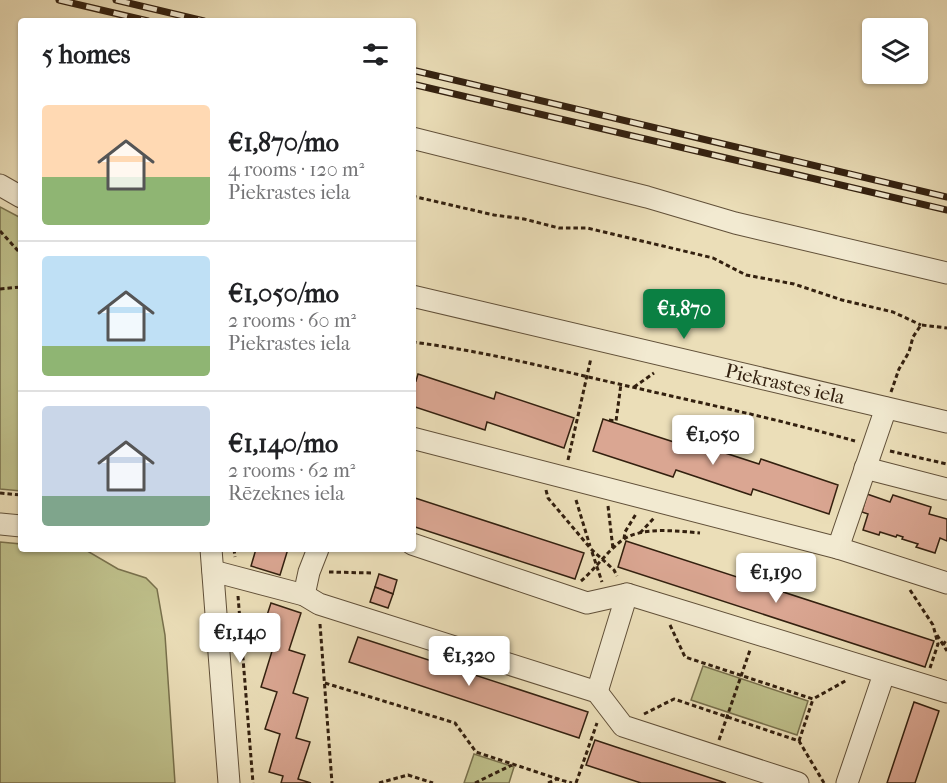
<!DOCTYPE html>
<html lang="en">
<head>
<meta charset="utf-8">
<style>
  :root { --surface:#fff; --page:#f6f6f6; --text:#202124; --muted:#757577; --line:#e0e0e0; --accent:#0b8043 }
  body { margin:0; font-family:"IM FELL French Canon",serif; background:var(--page); color:var(--text); height:100vh; display:flex; flex-direction:column; font-size:22px; white-space:nowrap }
  * { box-sizing:border-box; margin:0 }
  p { font-size:20px; color:var(--muted) }
  .icon { flex:none; width:33px; height:33px; fill:none; stroke:currentColor; stroke-width:2; stroke-linecap:round; stroke-linejoin:round }
  .map { position:relative; flex:1; overflow:hidden }
  .drawer { position:absolute; left:18px; top:18px; width:398px; height:534px; display:flex; flex-direction:column; background:var(--surface); border-radius:6px; box-shadow:0 2px 4px #0004 }
  .drawer>* { flex:none }
  .tools { position:absolute; left:862px; top:18px; display:grid; gap:12px }
  .tools a { display:grid; place-items:center; width:66px; height:66px; border-radius:6px; background:var(--surface); box-shadow:0 2px 4px #0004; font-size:30px }
  .price { position:absolute; translate:-50% -51px; padding:0 14px; border-radius:6px; background:#fff; color:#222; font-size:20px; line-height:39px; filter:drop-shadow(0 2px 3px #0008) }
  .price::after { content:''; position:absolute; left:50%; top:36px; width:18px; height:14px; margin-left:-9px; background:inherit; clip-path:polygon(0 0,100% 0,50% 100%) }
  .price.current { background:var(--accent); color:#fff }
  ul { padding:0; list-style:none }
  li { display:flex; align-items:center; gap:18px; height:150px; padding:0 24px }
  li+li { border-top:2px solid var(--line) }
  li span { display:grid; place-items:center; flex:none; width:168px; height:120px; border-radius:6px; color:#555 }
  li>.icon { margin-inline-start:auto }
  span .icon { width:72px; height:72px; fill:#fffc; stroke-width:1 }
  li b { font-size:26px }
  h2 { display:flex; justify-content:space-between; align-items:center; height:72px; padding:0 24px; font-size:26px }
  .map>svg:first-child { display:block }
  .green { fill:#bebf8a; stroke:#78704c; stroke-width:1.5 }
  .building { fill:#daa692; stroke:#33200f; stroke-width:1.5 }
  .lines { fill:none; stroke-linecap:round; stroke-linejoin:round }
  .minor-casing { stroke:#615039; stroke-width:23 }
  .path { stroke:#33200f; stroke-width:3; stroke-dasharray:4.5 3; stroke-linecap:butt }
  .minor { stroke:#f2ead1; stroke-width:21 }
  .rail-casing { stroke:#33200f; stroke-width:7 }
  .rail { stroke:#f2ead1; stroke-width:4.5; stroke-dasharray:14; stroke-linecap:butt }
  .labels { text-anchor:middle; dominant-baseline:central; stroke-width:4.5; stroke-linejoin:round; paint-order:stroke }
  .street-label { font-size:20px; fill:#33200f; stroke:#f2ead1 }
</style>
</head>
<body>
<div class="map">
<svg width="947" height="783" viewBox="0 0 947 783">
  <rect width="100%" height="100%" fill="#ebdeb8"/>
  <filter id="stains"><feTurbulence type="fractalNoise" baseFrequency=".00333" numOctaves="4"/><feColorMatrix values="0 0 0 0 .2 0 0 0 0 .09 0 0 0 0 .02 0 0 0 .5 -.17"/></filter>
  <radialGradient id="worn" r=".72"><stop offset=".6" stop-color="#630" stop-opacity="0"/><stop offset="1" stop-color="#630" stop-opacity=".3"/></radialGradient>
  <g class="green">
    <path d="M0 207 21 218V491L0 489Z"/>
    <path d="M0 542 21 544V549H84L118 569 146 578 157 589 165 635 175 783H0Z"/>
    <path d="M703 666 808 701 797 735 691 700Z"/>
    <path d="M474 754 514 767 509 783H464Z"/>
  </g>
  <g class="building">
    <path d="M418 374 494 399 496 392 574 418 564 448 487 422 485 430 412 406V380L416 381Z"/>
    <path d="M603 419 680 444 682 439 759 464 761 459 838 485 829 514 753 489 751 495 676 470 673 477 593 451Z"/>
    <path d="M867 494 890 502 893 495 931 507 929 514 947 519V541L940 538 935 553 916 547 918 544 902 539 903 537 897 535 896 537 880 532 879 535 863 530 868 514 862 512Z"/>
    <path d="M412 497 584 553 575 579 412 526Z"/>
    <path d="M626 541 934 641 925 667 618 567Z"/>
    <path d="M256 549H288L280 575 251 566Z"/>
    <path d="M379 574 397 580 393 594 375 587Z"/>
    <path d="M375 587 393 594 388 608 370 602Z"/>
    <path d="M271 603 301 613 289 650 305 655 293 693 308 698 296 738 310 742 298 779 311 783H281L283 776 269 772 280 734 265 729 277 692 261 687 273 648 258 643Z"/>
    <path d="M358 637 588 712 579 738 349 662Z"/>
    <path d="M914 702 939 711 915 783H887Z"/>
    <path d="M595 740 616 747 726 783H641L586 765Z"/>
  </g>
  <g class="lines">
    <g class="minor-casing">
      <g id="minor">
        <path d="M412 138 647 197 735 223 947 273"/>
        <path d="M0 185 21 197"/>
        <path d="M412 296 947 422"/>
        <path d="M412 438 838 548 947 583"/>
        <path d="M865 468 947 489"/>
        <path d="M0 524 21 526"/>
        <path d="M412 544 587 603 627 594 947 692"/>
        <path d="M838 548 886 408"/>
        <path d="M211 549 229 783"/>
        <path d="M213 571 304 595 319 604 597 692 623 726 798 783"/>
        <path d="M304 595 309 572 318 549"/>
        <path d="M597 692 627 594"/>
        <path d="M847 783 884 674"/>
      </g>
    </g>
    <g class="path">
      <path d="M412 196 494 215 524 219 559 228H587L663 246 713 258 746 275 794 284 842 300 893 312 921 325"/>
      <path d="M0 231 21 254"/>
      <path d="M0 289 21 287"/>
      <path d="M412 342C484 351 553 369 623 385 701 403 778 419 855 441"/>
      <path d="M634 387 654 373"/>
      <path d="M891 392 899 369 909 352 913 337 921 325 947 328"/>
      <path d="M609 420 616 421 621 384"/>
      <path d="M890 451 947 464"/>
      <path d="M568 460 591 358"/>
      <path d="M546 490 548 498 591 549 614 570 617 576"/>
      <path d="M0 493 21 495"/>
      <path d="M576 500 590 546"/>
      <path d="M608 506 613 549"/>
      <path d="M640 533 654 518"/>
      <path d="M624 539 625 532 636 514"/>
      <path d="M234 549 235 557"/>
      <path d="M592 552 602 582"/>
      <path d="M329 572 372 573"/>
      <path d="M581 581C595 569 607 552 621 541 641 526 676 531 700 533"/>
      <path d="M910 590 933 625 938 644 930 668"/>
      <path d="M238 596 253 783"/>
      <path d="M320 624 332 783"/>
      <path d="M670 625 685 657 813 699 847 680"/>
      <path d="M937 635 947 651"/>
      <path d="M943 645 947 639"/>
      <path d="M325 683 455 723 476 752 561 780"/>
      <path d="M644 714 674 699 799 741 824 783"/>
      <path d="M719 740 750 650"/>
      <path d="M799 741 813 699"/>
      <path d="M379 783 408 775 433 783"/>
      <path d="M475 783 512 765"/>
      <path d="M548 783 557 779 572 783"/>
      <path d="M576 783 597 723"/>
    </g>
    <use href="#minor" class="minor"/>
    <g class="rail-casing">
      <g id="rail">
        <path d="M59 0 148 21"/>
        <path d="M116 0 204 21"/>
        <path d="M412 70 947 197"/>
        <path d="M412 84 947 210"/>
      </g>
    </g>
    <use href="#rail" class="rail"/>
  </g>
  <g class="labels">
    <g class="street-label">
      <text transform="translate(785 384) rotate(13)">Piekrastes iela</text>
    </g>
  </g>
  <rect width="100%" height="100%" filter="url(#stains)"/>
  <rect width="100%" height="100%" fill="url(#worn)"/>
</svg>
<div class="tools">
<a><svg class="icon" aria-label="layers" viewBox="0 0 24 24"><path d="M12 4l9 5-9 5-9-5zM3 14l9 5 9-5"/></svg></a>
</div>
<b class="price current" style="left:684px;top:340px">€1,870</b>
<b class="price" style="left:713px;top:466px">€1,050</b>
<b class="price" style="left:776px;top:604px">€1,190</b>
<b class="price" style="left:240px;top:664px">€1,140</b>
<b class="price" style="left:469px;top:687px">€1,320</b>
<section class="drawer">
<h2>5 homes<svg class="icon" aria-label="filters" viewBox="0 0 24 24"><path d="M4 7h16M4 17h16"/><circle cx="9" cy="7" r="2"/><circle cx="15" cy="17" r="2"/></svg></h2>
<ul>
<li><span style="background:linear-gradient(#ffd9b3 60%,#8fb573 0)"><svg class="icon" aria-label="home" viewBox="0 0 24 24"><path d="M3 11l9-7 9 7M6 9v11h12V9"/></svg></span><div><b>€1,870/mo</b><p>4 rooms · 120 m²</p><p>Piekrastes iela</p></div></li>
<li><span style="background:linear-gradient(#bfe0f5 75%,#8fb573 0)"><svg class="icon" aria-label="home" viewBox="0 0 24 24"><path d="M3 11l9-7 9 7M6 9v11h12V9"/></svg></span><div><b>€1,050/mo</b><p>2 rooms · 60 m²</p><p>Piekrastes iela</p></div></li>
<li><span style="background:linear-gradient(#c9d6e8 75%,#7fa58c 0)"><svg class="icon" aria-label="home" viewBox="0 0 24 24"><path d="M3 11l9-7 9 7M6 9v11h12V9"/></svg></span><div><b>€1,140/mo</b><p>2 rooms · 62 m²</p><p>Rēzeknes iela</p></div></li>
</ul>
</section>
</div>
</body>
</html>
